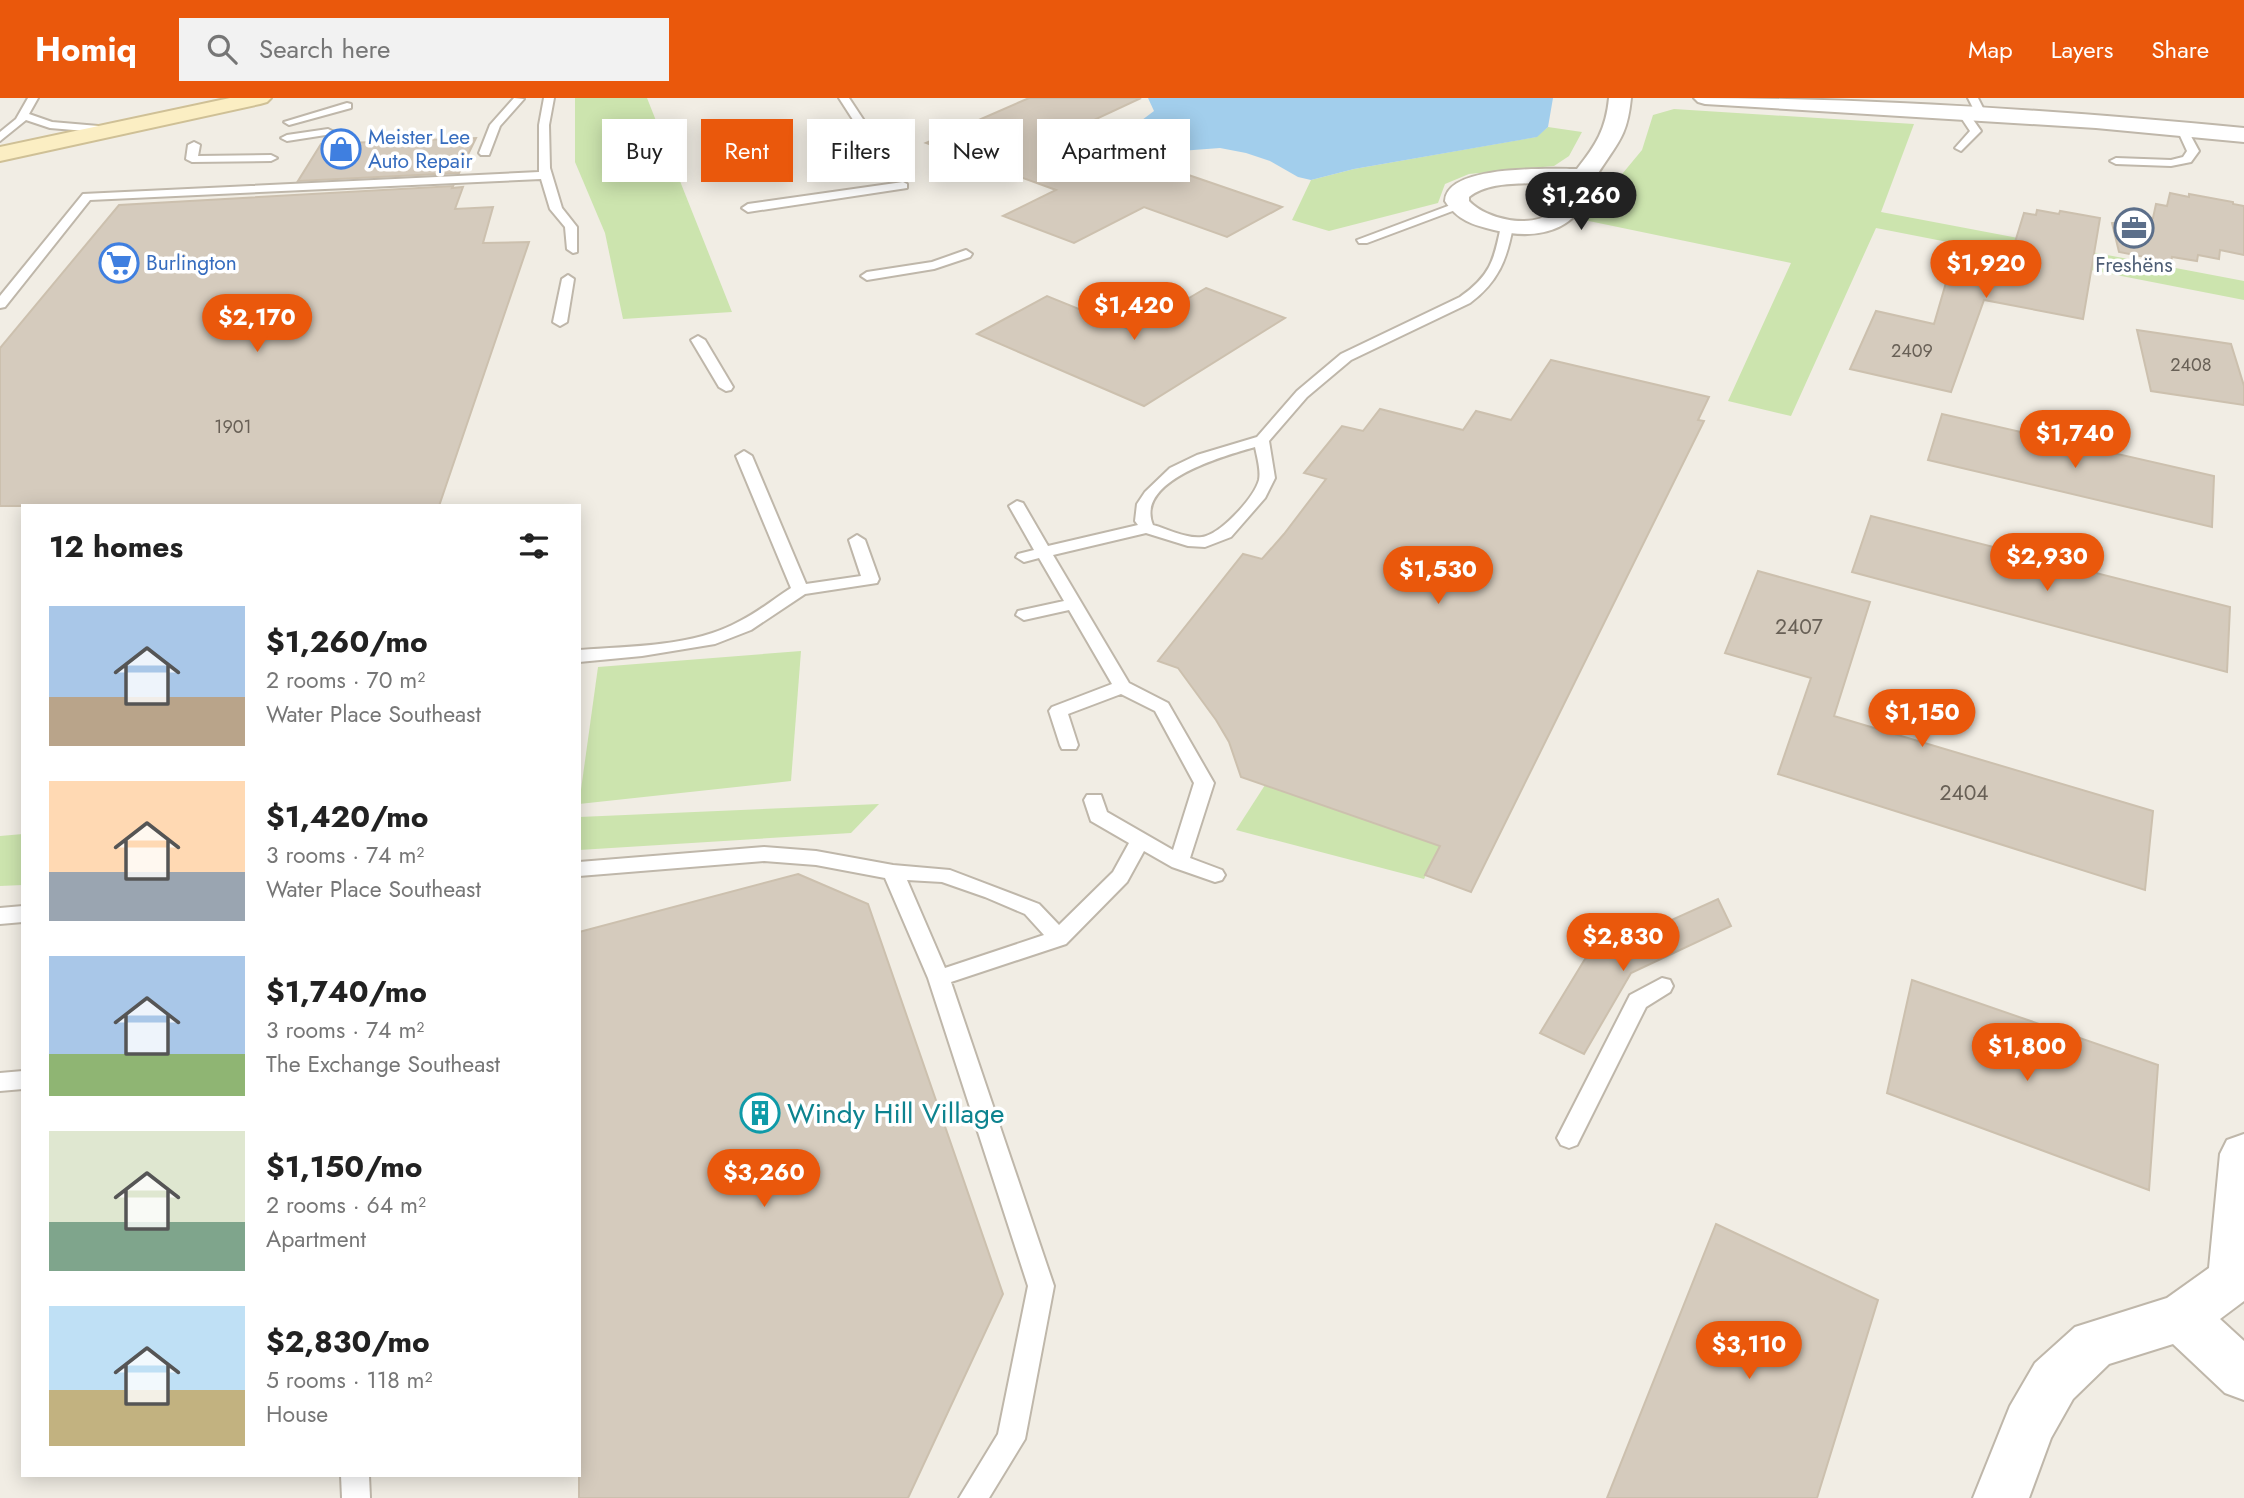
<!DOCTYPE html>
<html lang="en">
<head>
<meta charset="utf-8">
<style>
  :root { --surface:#fff; --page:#f2f2f2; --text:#222; --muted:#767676; --accent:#ea580c }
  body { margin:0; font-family:Jost,sans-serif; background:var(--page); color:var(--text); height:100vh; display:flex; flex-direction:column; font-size:26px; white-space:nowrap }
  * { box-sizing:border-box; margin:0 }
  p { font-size:23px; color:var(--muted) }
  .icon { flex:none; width:38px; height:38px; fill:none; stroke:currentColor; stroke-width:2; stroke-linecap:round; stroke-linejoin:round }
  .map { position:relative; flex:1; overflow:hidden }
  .panel { position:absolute; left:21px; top:406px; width:560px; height:973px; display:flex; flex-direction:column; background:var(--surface); border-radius:0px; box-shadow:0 4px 18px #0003 }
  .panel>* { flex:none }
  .top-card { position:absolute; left:602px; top:21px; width:665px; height:63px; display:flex; gap:14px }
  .price { position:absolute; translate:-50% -60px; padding:0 16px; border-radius:24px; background:var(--accent); color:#fff; font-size:23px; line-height:46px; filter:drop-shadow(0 2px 4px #0008) }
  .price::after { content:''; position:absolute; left:50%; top:42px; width:21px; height:16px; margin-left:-10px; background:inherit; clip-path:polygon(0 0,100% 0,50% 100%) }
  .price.current { background:#222; color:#fff }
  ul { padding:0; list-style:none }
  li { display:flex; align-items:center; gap:21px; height:175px; padding:0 28px }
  li span { display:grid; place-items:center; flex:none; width:196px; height:140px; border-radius:0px; color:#555 }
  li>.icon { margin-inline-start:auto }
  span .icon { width:84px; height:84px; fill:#fffc; stroke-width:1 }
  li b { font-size:30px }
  h2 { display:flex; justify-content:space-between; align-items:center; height:84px; padding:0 28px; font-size:30px }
  .tag { padding:0 24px; border-radius:0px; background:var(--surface); box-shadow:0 4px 18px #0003; font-size:24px; line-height:63px }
  .tag.current { background:var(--accent); color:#fff }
  header { display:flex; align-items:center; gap:42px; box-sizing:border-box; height:98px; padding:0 35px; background:var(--accent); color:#fff }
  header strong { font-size:33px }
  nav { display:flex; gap:38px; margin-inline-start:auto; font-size:24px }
  .search { width:490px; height:63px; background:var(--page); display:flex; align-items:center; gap:18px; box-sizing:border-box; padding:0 24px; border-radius:0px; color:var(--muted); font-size:26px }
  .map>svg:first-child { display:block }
  .green { fill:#cce4ae }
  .water { fill:#a2ceec }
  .building { fill:#d5cbbd; stroke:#ccc0ae; stroke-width:2 }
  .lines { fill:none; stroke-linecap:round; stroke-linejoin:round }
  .service-casing { stroke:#bfb7aa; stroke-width:4 }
  .minor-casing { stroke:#bfb7aa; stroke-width:4 }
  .tertiary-casing { stroke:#bfb7aa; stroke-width:4 }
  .secondary-casing { stroke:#cfc096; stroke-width:4 }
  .service { fill:#fff; fill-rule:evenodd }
  .minor { fill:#fff; fill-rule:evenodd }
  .tertiary { fill:#fff; fill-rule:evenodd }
  .secondary { fill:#fbeec3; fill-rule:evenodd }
  .labels { text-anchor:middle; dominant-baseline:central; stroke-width:7; stroke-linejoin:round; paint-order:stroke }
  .far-number-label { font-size:18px; fill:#686056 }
  .far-shop-label { font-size:21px; fill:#366cbe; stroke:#fff; text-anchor:start }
  .far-service-label { font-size:21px; fill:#4e5e75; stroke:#fff }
  .number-label { font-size:21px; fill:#686056 }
  .near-culture-label { font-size:28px; fill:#0d838f; stroke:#fff; text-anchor:start }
</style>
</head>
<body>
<header>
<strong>Homiq</strong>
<div class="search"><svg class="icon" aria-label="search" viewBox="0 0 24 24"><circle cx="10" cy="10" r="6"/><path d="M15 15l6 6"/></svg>Search here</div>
<nav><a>Map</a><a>Layers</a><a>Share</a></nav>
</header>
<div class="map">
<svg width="2244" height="1400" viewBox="0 0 2244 1400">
  <rect width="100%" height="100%" fill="#f1ede4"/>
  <g class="green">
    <path d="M575 0H647L732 214 623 221 605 135 575 64Z"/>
    <path d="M1674 11 1914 26 1881 114 2244 183V202L1876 130 1791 318 1728 303 1791 165 1584 122 1642 52 1653 17Z"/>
    <path d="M1548 29 1582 34 1569 58 1554 68 1469 76 1445 86 1438 105 1329 133 1292 122 1311 82 1354 71 1536 39Z"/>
    <path d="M801 553 791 683 579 706 598 569Z"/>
    <path d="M1265 687 1440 748 1424 781 1236 732Z"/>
    <path d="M879 706 851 735 579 752V719Z"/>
    <path d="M23 736V787L0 788V738Z"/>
  </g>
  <path class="water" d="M1148 0H1553L1548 29 1537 39 1354 71 1311 82 1298 79 1270 63 1246 55 1220 50 1180 53 1171 50 1156 33 1138 25 1154 13Z"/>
  <g class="building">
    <path d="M1029 0H1141L1066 35 1282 109 1227 139 1144 109 1074 145 1003 118 1056 92 926 45Z"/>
    <path d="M476 40 459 75 298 83 321 46Z"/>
    <path d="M453 88 452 90 463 89 455 111 493 109 483 145 529 144 439 408H0V250L119 107Z"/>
    <path d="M2170 95 2189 99V96L2233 104V106L2244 108V157L2220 152 2219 161 2198 157 2197 163 2172 159 2171 164 2119 154 2112 125 2153 120 2156 106 2167 108Z"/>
    <path d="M2037 112 2059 116 2060 113 2100 120 2083 221 1984 202 1951 294 1850 271 1876 213 1934 226 1954 157 2008 167 2024 115 2036 117Z"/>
    <path d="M1206 190 1285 220 1144 308 977 236 1047 198 1133 233Z"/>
    <path d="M2137 232 2231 246 2244 288V307L2151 293Z"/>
    <path d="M1551 262 1709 299 1698 322 1704 323 1471 794 1425 777 1440 748 1241 679 1229 644 1216 622 1178 570 1158 563 1243 456 1262 461 1284 436 1326 381 1304 375 1342 328 1363 333 1380 311 1463 332 1476 313 1511 322Z"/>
    <path d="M1942 316 2214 378 2212 429 1928 362Z"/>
    <path d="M1871 418 2230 509 2227 574 1852 474Z"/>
    <path d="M1758 473 1870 504 1834 618 2153 713 2145 792 1778 676 1811 580 1725 555Z"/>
    <path d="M798 776 868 806 1003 1196 908 1400H579V834Z"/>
    <path d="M1718 801 1731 828 1631 875 1584 956 1540 935 1585 861Z"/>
    <path d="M1912 882 2158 967 2149 1092 1887 995Z"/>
    <path d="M1716 1126 1878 1202 1817 1400H1607Z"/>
  </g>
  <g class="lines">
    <g class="service-casing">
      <g id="service">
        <path d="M28 0H38L29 16 52 24 110 29 115 32 110 35 50 30 26 22 0 43V34L16 21Z"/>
        <path d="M514 0 524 1 500 28 489 57H481L479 55 490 27Z"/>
        <path d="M544 0H554L549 27 550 70 562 110 577 129V154L573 155 567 151 565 129 550 111 541 81 90 102 5 209 0 210V198L83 96 539 74V27Z"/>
        <path d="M839 0H849L896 71 894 73H886Z"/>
        <path d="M1968 0H1978L1986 16 1985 18H1977Z"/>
        <path d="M347 5 351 6V10L289 27 284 24Z"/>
        <path d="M1963 12 1967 13 1981 33 1961 53 1955 50 1970 33 1958 15Z"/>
        <path d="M2181 26 2186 29 2199 53 2191 64 2171 68 2116 66 2110 63 2116 60 2171 62 2183 59 2187 53 2176 29Z"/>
        <path d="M328 31 334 34 332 36 287 43 281 40 287 37Z"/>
        <path d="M194 44 200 47 198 58 271 57 277 60 271 63 192 64 186 61 188 47Z"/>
        <path d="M903 84 907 86V90L748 114 742 110 748 106Z"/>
        <path d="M1456 105 1466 108 1367 145H1359L1357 142Z"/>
        <path d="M1507 124 1513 128C1507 162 1498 184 1470 205L1351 262 1307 299 1269 343 1275 380 1265 400 1231 439 1205 449 1188 448 1146 435 1053 457 1129 585 1168 605 1214 685 1190 760 1222 772 1225 777 1222 782 1215 784 1172 769 1144 753 1127 784 1066 846 951 884 1054 1188 1025 1341 989 1400H959L998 1336 1028 1188 928 880 885 780 816 767 764 763 579 778V764L764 749 816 753 893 767 950 772 1039 806 1059 827 1113 774 1129 745 1091 723 1084 702 1087 697H1101L1107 714 1173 752 1194 685 1155 613 1121 596 1068 616 1078 647 1076 651H1062L1060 647 1049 613 1052 609 1112 586 1069 512 1024 522 1016 517 1018 513 1064 503 1039 460 1024 464 1016 459 1018 456 1034 452 1009 408 1017 403 1023 405 1048 448 1138 427 1135 423 1137 406 1145 394 1170 370 1197 357 1257 339 1297 293 1341 256 1460 199C1490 178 1494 163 1501 128ZM1255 349C1257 359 1261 372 1259 382 1254 400 1220 437 1202 439 1186 441 1168 431 1153 427 1134 382 1227 357 1255 349ZM907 782 942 784 985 799 1025 816 1044 837 945 870Z"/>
        <path d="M966 152 972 156 970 159 934 171 867 182 861 178 867 174 932 164Z"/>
        <path d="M568 177 574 181 567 224 560 228 553 224 562 181Z"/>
        <path d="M698 238 705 242 733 289 731 292 726 293 719 289 691 242Z"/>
        <path d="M744 353 752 358 806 486 861 478 849 442 857 437 865 442 879 481 877 485 805 496 751 532 715 546 642 558 579 564V552C631 548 694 549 740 523 758 514 774 501 791 490L736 358Z"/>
        <path d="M23 808V824L0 826V810Z"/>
        <path d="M1662 880 1670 882 1673 888 1670 894 1646 909 1577 1047 1569 1050 1561 1047 1557 1040 1630 897Z"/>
        <path d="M23 973V991L0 993V975Z"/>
        <path d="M341 1377H369L370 1400H342Z"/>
      </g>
    </g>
    <g class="minor-casing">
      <g id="minor">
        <path d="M1609 0H1631C1627 40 1617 45 1597 77 1592 84 1591 94 1587 101 1568 137 1530 141 1494 132 1473 127 1457 122 1445 103 1446 66 1552 71 1577 71 1596 47 1606 31 1609 0ZM1535 85H1570C1566 96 1562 106 1553 114 1531 131 1487 122 1469 103V99C1487 85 1512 86 1535 85Z"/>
        <path d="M2244 1036V1203L2220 1221 2244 1243V1302L2225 1295 2173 1246 2109 1266 2073 1301 2051 1340 2029 1400H1973L2010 1308 2035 1265 2075 1229 2167 1200 2209 1170 2220 1056 2227 1042Z"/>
      </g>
    </g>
    <g class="tertiary-casing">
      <path id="tertiary" d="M1694 0C1878 0 2061 13 2244 30V44L2096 30 1705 6 1698 4Z"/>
    </g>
    <g class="secondary-casing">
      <path id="secondary" d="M230 0H271L267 4 260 6 0 63V49Z"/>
    </g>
    <use href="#service" class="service"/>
    <use href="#minor" class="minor"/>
    <use href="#tertiary" class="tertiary"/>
    <use href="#secondary" class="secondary"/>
  </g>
  <defs>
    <g id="shop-ring" transform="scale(2.0125)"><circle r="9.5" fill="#fff" stroke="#3f7fe0" stroke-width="1.5"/><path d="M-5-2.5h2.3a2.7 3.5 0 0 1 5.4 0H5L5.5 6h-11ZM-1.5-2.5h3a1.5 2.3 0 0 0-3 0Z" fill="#3f7fe0"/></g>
    <g id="office-ring" transform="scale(2.0125)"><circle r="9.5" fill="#fff" stroke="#5c6f8a" stroke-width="1.5"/><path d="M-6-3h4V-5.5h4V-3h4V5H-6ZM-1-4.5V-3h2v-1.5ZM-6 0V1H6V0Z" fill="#5c6f8a"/></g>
    <g id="supermarket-ring" transform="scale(2.0125)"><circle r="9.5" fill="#fff" stroke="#3f7fe0" stroke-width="1.5"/><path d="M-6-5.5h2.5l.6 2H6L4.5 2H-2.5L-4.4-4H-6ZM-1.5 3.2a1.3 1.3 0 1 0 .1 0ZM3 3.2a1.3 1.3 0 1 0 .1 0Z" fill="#3f7fe0"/></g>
    <g id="building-ring" transform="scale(2.0125)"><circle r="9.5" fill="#fff" stroke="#0f9aa8" stroke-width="1.5"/><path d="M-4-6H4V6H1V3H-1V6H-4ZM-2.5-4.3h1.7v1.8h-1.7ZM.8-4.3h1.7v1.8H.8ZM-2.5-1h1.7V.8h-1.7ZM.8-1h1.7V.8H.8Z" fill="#0f9aa8"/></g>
  </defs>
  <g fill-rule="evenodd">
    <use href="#shop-ring" x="341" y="51"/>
    <use href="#office-ring" x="2134" y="130"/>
    <use href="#supermarket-ring" x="119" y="165"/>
    <use href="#building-ring" x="760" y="1015"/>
  </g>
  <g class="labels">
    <g class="far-number-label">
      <text x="1912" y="253">2409</text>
      <text x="2191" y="267">2408</text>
      <text x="233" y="329">1901</text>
    </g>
    <g class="far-shop-label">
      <text x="368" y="39">Meister Lee<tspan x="368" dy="24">Auto Repair</tspan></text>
      <text x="146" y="165">Burlington</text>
    </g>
    <g class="far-service-label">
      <text x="2134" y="167">Freshëns</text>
    </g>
    <g class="number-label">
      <text x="1799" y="529">2407</text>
      <text x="1964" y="695">2404</text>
    </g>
    <g class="near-culture-label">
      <text x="787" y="1015">Windy Hill Village</text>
    </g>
  </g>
</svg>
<b class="price current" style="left:1581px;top:134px">$1,260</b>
<b class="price" style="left:1986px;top:202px">$1,920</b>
<b class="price" style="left:1134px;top:244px">$1,420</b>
<b class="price" style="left:257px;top:256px">$2,170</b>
<b class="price" style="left:2075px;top:372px">$1,740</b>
<b class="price" style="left:2047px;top:495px">$2,930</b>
<b class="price" style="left:1438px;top:508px">$1,530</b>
<b class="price" style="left:1922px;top:651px">$1,150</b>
<b class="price" style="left:1623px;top:875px">$2,830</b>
<b class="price" style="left:2027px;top:985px">$1,800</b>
<b class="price" style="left:764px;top:1111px">$3,260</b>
<b class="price" style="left:1749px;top:1283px">$3,110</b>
<div class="top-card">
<a class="tag">Buy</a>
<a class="tag current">Rent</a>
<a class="tag">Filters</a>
<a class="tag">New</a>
<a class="tag">Apartment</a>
</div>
<section class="panel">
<h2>12 homes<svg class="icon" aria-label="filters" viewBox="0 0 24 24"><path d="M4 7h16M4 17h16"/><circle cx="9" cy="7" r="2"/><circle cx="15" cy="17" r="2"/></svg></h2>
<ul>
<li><span style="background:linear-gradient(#a9c7e8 65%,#b9a48a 0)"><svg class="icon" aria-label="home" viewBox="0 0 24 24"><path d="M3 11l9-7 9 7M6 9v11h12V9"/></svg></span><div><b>$1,260/mo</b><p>2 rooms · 70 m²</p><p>Water Place Southeast</p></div></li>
<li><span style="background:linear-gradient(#ffd9b3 65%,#9aa5b1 0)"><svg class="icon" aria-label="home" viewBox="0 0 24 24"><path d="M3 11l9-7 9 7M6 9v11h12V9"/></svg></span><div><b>$1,420/mo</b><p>3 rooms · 74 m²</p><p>Water Place Southeast</p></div></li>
<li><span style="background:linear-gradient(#a9c7e8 70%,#8fb573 0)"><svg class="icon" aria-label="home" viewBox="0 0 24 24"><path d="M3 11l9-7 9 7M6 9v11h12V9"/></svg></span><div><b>$1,740/mo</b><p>3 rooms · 74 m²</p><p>The Exchange Southeast</p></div></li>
<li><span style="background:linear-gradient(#dfe7d0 65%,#7fa58c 0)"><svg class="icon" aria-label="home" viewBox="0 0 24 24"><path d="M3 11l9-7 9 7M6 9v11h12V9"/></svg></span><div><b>$1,150/mo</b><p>2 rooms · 64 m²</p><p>Apartment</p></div></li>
<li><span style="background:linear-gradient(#bfe0f5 60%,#c2b280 0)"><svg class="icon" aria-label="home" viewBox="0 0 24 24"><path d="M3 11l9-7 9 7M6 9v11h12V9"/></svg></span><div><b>$2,830/mo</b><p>5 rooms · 118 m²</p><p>House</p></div></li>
</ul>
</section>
</div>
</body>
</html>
